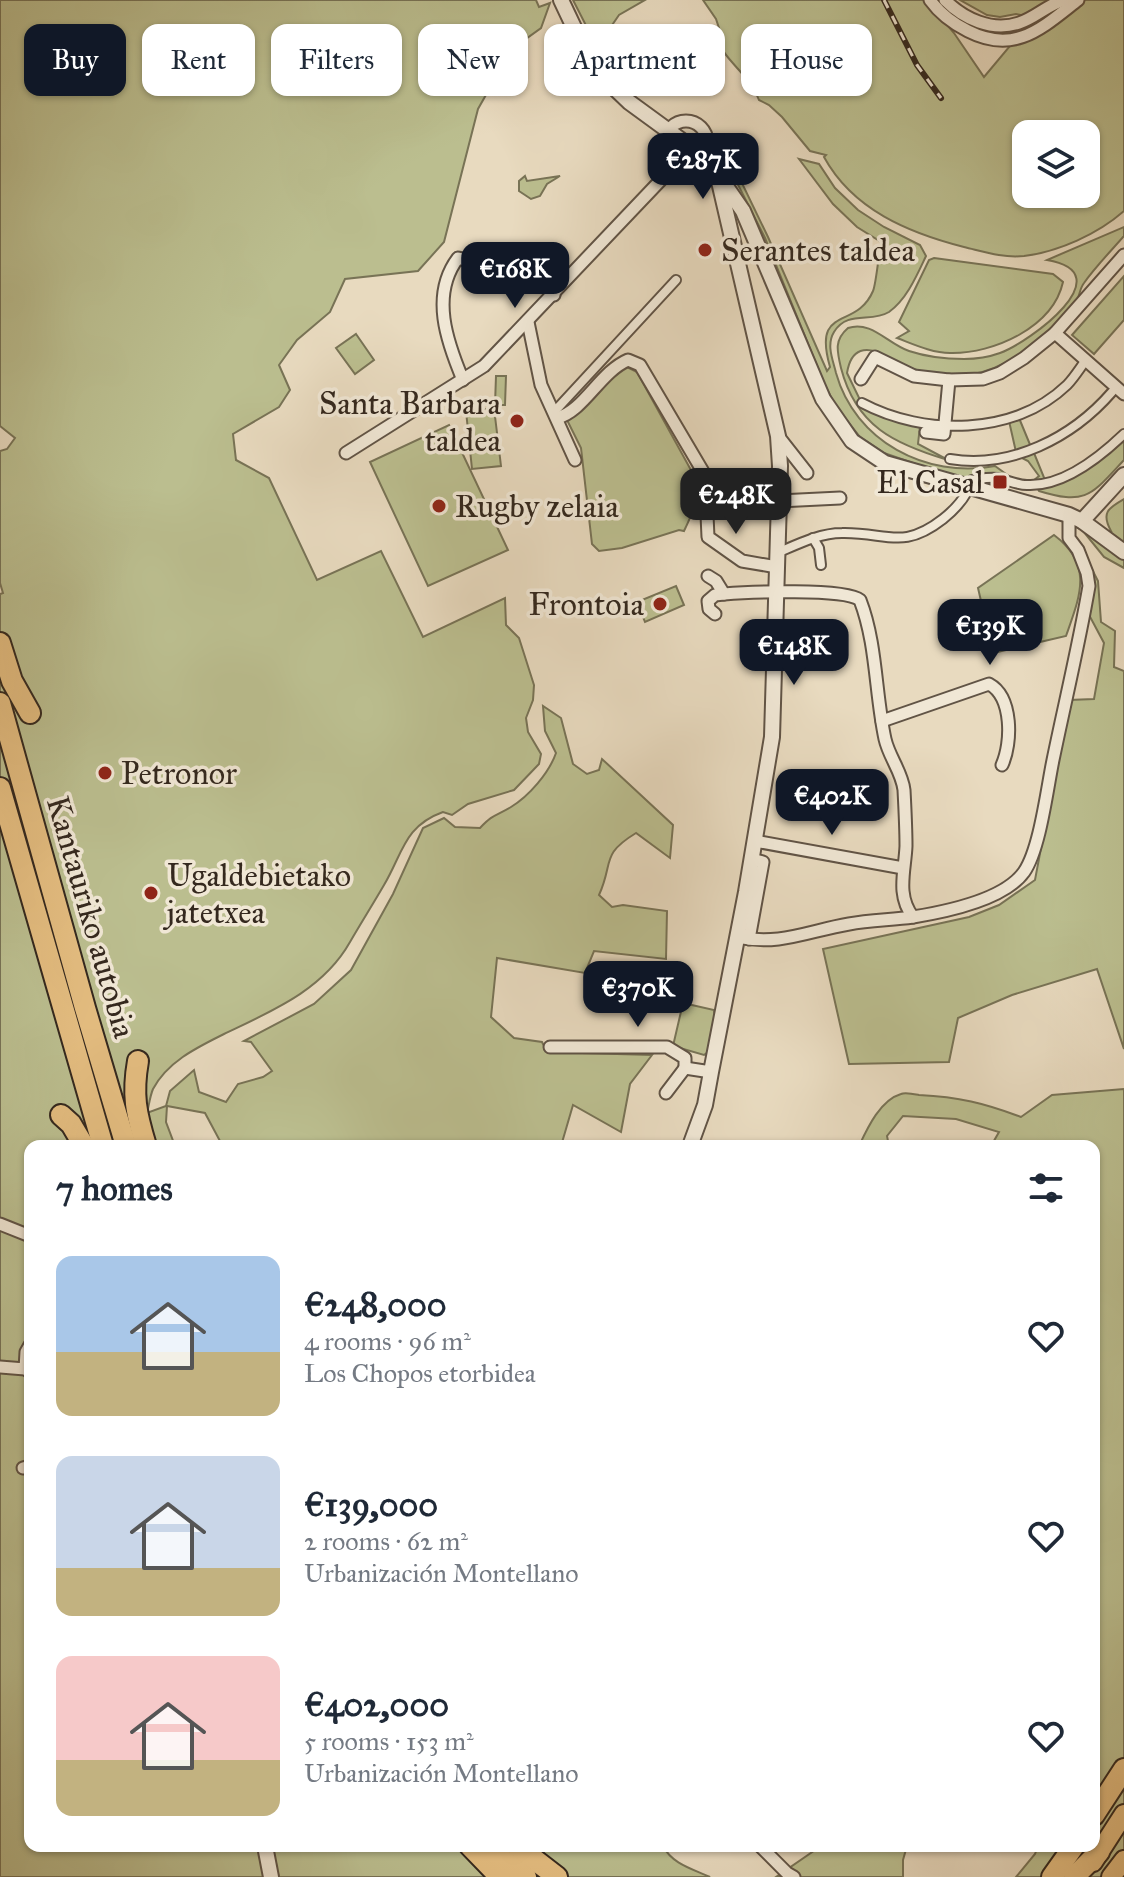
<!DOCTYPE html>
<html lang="en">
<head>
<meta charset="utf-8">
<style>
  :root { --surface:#fff; --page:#f6f6f7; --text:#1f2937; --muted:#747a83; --accent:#111827 }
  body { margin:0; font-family:"IM FELL Great Primer",serif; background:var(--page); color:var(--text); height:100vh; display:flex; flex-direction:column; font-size:30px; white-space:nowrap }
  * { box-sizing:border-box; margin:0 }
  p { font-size:26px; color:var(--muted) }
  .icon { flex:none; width:44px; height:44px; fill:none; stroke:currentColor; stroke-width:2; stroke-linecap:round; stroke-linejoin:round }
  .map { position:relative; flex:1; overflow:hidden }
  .drawer { position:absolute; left:24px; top:1140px; width:1076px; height:712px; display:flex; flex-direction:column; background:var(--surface); border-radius:16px; box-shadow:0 2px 6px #0004 }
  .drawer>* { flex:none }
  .hud { position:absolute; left:24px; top:24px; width:1076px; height:72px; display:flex; gap:16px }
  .tools { position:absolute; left:1012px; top:120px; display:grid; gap:16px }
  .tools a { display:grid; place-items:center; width:88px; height:88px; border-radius:16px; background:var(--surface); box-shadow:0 2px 6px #0004; font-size:40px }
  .price { position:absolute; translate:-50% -68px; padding:0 18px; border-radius:16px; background:var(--accent); color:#fff; font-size:26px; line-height:52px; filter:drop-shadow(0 2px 4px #0008) }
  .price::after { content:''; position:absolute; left:50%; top:48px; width:24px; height:18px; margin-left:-12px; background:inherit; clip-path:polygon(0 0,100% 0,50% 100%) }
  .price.active { background:#222; color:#fff }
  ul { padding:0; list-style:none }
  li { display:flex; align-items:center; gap:24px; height:200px; padding:0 32px }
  li span { display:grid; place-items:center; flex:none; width:224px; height:160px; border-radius:16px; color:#555 }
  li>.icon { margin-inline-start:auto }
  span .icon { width:96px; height:96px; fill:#fffc; stroke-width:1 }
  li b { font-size:34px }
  h2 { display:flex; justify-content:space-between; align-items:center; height:96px; padding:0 32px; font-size:34px }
  .pill { padding:0 28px; border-radius:16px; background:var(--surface); box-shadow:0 2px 6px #0004; font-size:28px; line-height:72px }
  .pill.active { background:var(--accent); color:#fff }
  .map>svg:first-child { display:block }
  .green { fill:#bbbe8f; stroke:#787356; stroke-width:2; fill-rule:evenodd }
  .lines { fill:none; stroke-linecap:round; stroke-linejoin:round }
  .pedestrian-casing { stroke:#615446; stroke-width:12 }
  .minor-casing { stroke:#615446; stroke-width:15 }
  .tertiary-casing { stroke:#615446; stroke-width:18 }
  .trunk-casing { stroke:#34281e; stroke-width:22 }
  .motorway-casing { stroke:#34281e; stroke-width:24 }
  .pedestrian { stroke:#f0e7d5; stroke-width:8 }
  .minor { stroke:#f0e7d5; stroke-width:11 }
  .tertiary { stroke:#f0e7d5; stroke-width:14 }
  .trunk { stroke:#e4bd80; stroke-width:18 }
  .motorway { stroke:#e4bd80; stroke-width:20 }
  .rail-casing { stroke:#34281e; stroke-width:6 }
  .rail { stroke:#f0e7d5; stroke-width:3; stroke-dasharray:9; stroke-linecap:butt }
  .poi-dot { fill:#8f2418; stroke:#f0e7d5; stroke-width:3 }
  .labels { text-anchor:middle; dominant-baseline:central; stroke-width:7; stroke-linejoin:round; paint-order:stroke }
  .poi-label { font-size:32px; fill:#34281e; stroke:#f0e7d5; text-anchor:start }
  .street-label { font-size:32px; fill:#34281e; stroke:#f0e7d5 }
</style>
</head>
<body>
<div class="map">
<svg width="1124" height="1877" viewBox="0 0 1124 1877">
  <rect width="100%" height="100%" fill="#e8dabf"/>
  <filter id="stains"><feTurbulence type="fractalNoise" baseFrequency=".0025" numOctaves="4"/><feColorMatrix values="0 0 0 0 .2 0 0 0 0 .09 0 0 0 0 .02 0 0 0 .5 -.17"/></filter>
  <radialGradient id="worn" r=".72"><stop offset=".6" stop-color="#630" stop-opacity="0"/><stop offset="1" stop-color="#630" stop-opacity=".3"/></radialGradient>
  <g class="green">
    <path d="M0 0H536L539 7 550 3 541 28 512 49 478 109 444 242 418 271 345 279 330 312 297 340 279 365 290 390 279 407 233 434 236 460 269 478 317 580 381 551 423 637 505 598 506 625 519 638 534 685 533 700 526 718 528 732 541 754 539 764 514 790 468 804 452 815 443 812C404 826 403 853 384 885 373 904 361 923 350 942 323 990 272 1011 224 1034 198 1047 168 1061 153 1089 150 1096 149 1105 147 1113L166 1106 170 1091 194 1070 199 1092 226 1102 238 1084 263 1077 272 1071 251 1042 244 1041 314 1004 351 970 393 894 423 828 444 818 455 827 480 828C493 814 496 816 511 807 529 796 549 773 556 753L545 731 543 706 561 718 573 764 587 774 599 770 602 759 673 825 670 858 636 833C600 855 614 862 599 895L612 907 623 905 667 911 666 959 594 951 585 973 497 958 491 1017 514 1038 542 1042 547 1052 652 1055 630 1084 621 1132 573 1105 561 1146H208L220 1141 205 1113 167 1106 166 1122 175 1146H30V1846H663C672 1864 693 1869 710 1877H0V594L3 593 0 583V451L7 449 15 438 0 426Z"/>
    <path d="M573 0H645L619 15 597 47Z"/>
    <path d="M703 0H926L954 33 984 77 1010 46 1009 38 1018 36 1051 15 1047 10 1035 18 1016 14 1000 17 987 15 960 0H1124V211C1098 234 1058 252 1024 256 1002 258 985 252 964 247 909 233 853 210 824 157L826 155 810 151 782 117 769 105 759 100C750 75 726 62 715 38L720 31 716 19ZM1026 134H1086V194H1026Z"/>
    <path d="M799 159 819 164 835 188 858 210 884 227 920 245 926 256C917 275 907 299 889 312 871 323 847 310 834 332 826 345 833 360 836 373 855 441 926 479 995 466L1013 479 993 474 967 479 939 472 884 453 860 437 835 405 824 383 765 238 729 167 740 179 768 237 827 371 830 367C812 304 856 331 873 291 876 285 879 252 881 242L857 227 833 204Z"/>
    <path d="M525 176 527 181 560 176 547 184 540 196 531 199 519 191V181Z"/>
    <path d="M1124 227V236C1111 251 1096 266 1084 283 1080 288 1080 294 1077 300 1071 311 1057 322 1048 331 996 381 950 388 885 358L886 356C866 345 851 348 847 373L862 404 920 426 918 444 948 460C894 444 856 426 841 368 837 351 834 340 848 328 871 320 888 344 909 351 927 357 945 359 964 359 976 359 989 357 1000 353 1030 342 1124 273 1047 260Z"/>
    <path d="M934 258 1053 274 1063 282C1053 327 994 354 950 353 932 353 913 344 897 338L909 331 899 322 929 260Z"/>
    <path d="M1124 276V320L1094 354 1072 335Z"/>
    <path d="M356 334 374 360 355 374 336 348Z"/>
    <path d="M627 367 637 372 697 481C699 500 692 514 684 531L679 530 622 548 599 551 592 544 581 448 566 418 613 371Z"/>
    <path d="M496 376H506L505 405H495Z"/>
    <path d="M494 408 501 466 472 469 466 411Z"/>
    <path d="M1019 418 1031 447 1016 452 1009 421Z"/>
    <path d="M449 425 508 550 428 586 370 462Z"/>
    <path d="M1124 440V460C1092 494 1087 506 1039 491L1033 481 1039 476 1028 461 1020 457 1034 453 1047 485 1085 470Z"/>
    <path d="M1124 499V568L1104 557 1083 531H1111C1101 513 1108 508 1124 499Z"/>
    <path d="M1054 535C1094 565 1080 596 1066 636L993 653 978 588Z"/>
    <path d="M1078 542 1098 581 1101 622 1115 631 1114 667 1124 671V1049L1097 969 1012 995 958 1018 949 1062 849 1064 823 949 969 917 999 905 1035 880 1069 700 1094 699 1104 643 1088 613Z"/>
    <path d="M676 586 684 605 645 622 637 602Z"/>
    <path d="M683 1003 714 1010 715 1019 708 1052 704 1055 673 1046Z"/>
    <path d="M1124 1089V1877H1016L1035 1854 1038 1846H1094V1146H991L999 1132 956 1119 903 1116 887 1136 889 1146H859C867 1129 880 1100 901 1094 905 1092 914 1094 919 1095 959 1097 984 1103 1021 1117L1052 1095Z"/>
    <path d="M821 1846H907L903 1860V1877H776Z"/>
  </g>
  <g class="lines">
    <g class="pedestrian-casing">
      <g id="pedestrian">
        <path d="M862 403C924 436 1014 436 1067 385 1074 378 1080 368 1086 360"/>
        <path d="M554 412 676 280"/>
        <path d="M950 459C1011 469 1072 438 1112 392"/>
        <path d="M971 483 972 480C980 479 989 477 997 478 1007 480 1017 485 1027 485 1063 487 1100 457 1124 434"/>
        <path d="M813 538 819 548 821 565"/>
        <path d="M777 553C798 544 820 533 842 533 887 532 902 551 943 519 953 511 961 503 967 492"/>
      </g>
    </g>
    <g class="minor-casing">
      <g id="minor">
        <path d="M930 0C940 14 952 23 968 31 1015 55 1042 28 1078 0"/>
        <path d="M945 0C964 19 992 32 1019 23 1035 18 1047 5 1064 0"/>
        <circle cx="686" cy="142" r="21"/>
        <path d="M528 322 541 385 575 460"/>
        <path d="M1055 333 1124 394"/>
        <path d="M861 379 875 357 914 376 949 380 983 379 1000 373 1024 358 1055 333 1124 255"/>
        <path d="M463 380C447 342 430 295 458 258 481 265 541 276 554 295"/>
        <path d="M557 418C584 411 600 372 628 360L640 365 715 492 707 515 708 537 742 561 777 567"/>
        <path d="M926 432 944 434 949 380"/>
        <path d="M778 436 807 473"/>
        <path d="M346 453 484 366 678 162"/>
        <path d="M779 501 840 498"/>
        <path d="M708 576 716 581 724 594C747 592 845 588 860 600 877 644 875 693 885 739 889 757 902 772 904 790 905 809 906 828 906 846 905 871 896 895 913 917 944 912 1004 900 1024 872 1040 849 1047 789 1053 760 1065 702 1079 644 1089 586L1087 573 1078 550 1069 538V515"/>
        <path d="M715 614 709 609 708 601 715 595 724 594"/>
        <path d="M882 721 989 684C1013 697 1012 743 1002 765"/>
        <path d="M755 841 903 868"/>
        <path d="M737 937C780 946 808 931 849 924 870 920 892 920 913 917"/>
        <path d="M749 939 763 862 751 859"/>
        <path d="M550 1047H667L685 1058V1068"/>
        <path d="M666 1093 685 1068 711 1072"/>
        <path d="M0 1224 30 1236"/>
        <path d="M0 1367 25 1369 30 1372"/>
        <path d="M25 1369 26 1352 30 1345"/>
        <path d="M23 1468 30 1466"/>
        <path d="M760 1846 787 1873 794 1877"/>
      </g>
    </g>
    <g class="tertiary-casing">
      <g id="tertiary">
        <path d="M561 0 578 36 604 78 629 102 707 159 743 211 823 399 852 441 885 463 1069 515 1082 521 1124 552"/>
        <path d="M1082 521 1124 475"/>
        <path d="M690 1146 705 1105 711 1072 746 892 772 737 780 466 778 436 717 173"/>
        <path d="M265 1846 271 1877"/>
      </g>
    </g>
    <g class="trunk-casing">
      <g id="trunk">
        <path d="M1093 1862 1124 1814"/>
        <path d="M1111 1877 1124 1860"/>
      </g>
    </g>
    <g class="motorway-casing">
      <g id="motorway">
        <path d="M0 643 12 681 30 713"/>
        <path d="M0 703 85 1008 126 1146"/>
        <path d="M0 788 103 1146"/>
        <path d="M138 1061C132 1095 136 1113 146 1146"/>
        <path d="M61 1115 71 1124 84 1146"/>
        <path d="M1094 1815 1124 1769"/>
        <path d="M470 1846 500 1877"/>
        <path d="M485 1846 526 1877"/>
        <path d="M517 1846 557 1877"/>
        <path d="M1052 1877 1074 1846"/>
        <path d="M1074 1877 1099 1852"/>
      </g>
    </g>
    <use href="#pedestrian" class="pedestrian"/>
    <use href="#minor" class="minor"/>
    <use href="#tertiary" class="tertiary"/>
    <use href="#trunk" class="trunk"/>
    <use href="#motorway" class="motorway"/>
    <g class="rail-casing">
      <path id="rail" d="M884 0 917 65 941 98"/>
    </g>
    <use href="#rail" class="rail"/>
  </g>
  <g class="poi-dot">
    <circle cx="705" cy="250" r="8"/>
    <circle cx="517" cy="421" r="8"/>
    <rect x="992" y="474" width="16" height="16" rx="4"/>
    <circle cx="439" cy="506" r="8"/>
    <circle cx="660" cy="604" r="8"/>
    <circle cx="105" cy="773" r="8"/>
    <circle cx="151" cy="893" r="8"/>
  </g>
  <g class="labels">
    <g class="poi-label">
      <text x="721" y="250">Serantes taldea</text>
      <text x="501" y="403" text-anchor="end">Santa Barbara<tspan x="501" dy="37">taldea</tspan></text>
      <text x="984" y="482" text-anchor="end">El Casal</text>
      <text x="455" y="506">Rugby zelaia</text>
      <text x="644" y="604" text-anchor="end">Frontoia</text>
      <text x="121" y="773">Petronor</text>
      <text x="167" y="875">Ugaldebietako<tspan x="167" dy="37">jatetxea</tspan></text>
    </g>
    <g class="street-label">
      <text transform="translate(91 917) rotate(74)">Kantauriko autobia</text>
    </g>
  </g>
  <rect width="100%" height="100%" filter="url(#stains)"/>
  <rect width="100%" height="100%" fill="url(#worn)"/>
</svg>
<div class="tools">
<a><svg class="icon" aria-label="layers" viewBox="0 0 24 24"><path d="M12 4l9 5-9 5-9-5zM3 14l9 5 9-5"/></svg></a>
</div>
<b class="price" style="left:703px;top:201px">€287K</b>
<b class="price" style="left:515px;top:310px">€168K</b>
<b class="price active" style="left:736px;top:536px">€248K</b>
<b class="price" style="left:990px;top:667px">€139K</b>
<b class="price" style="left:794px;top:687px">€148K</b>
<b class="price" style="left:832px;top:837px">€402K</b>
<b class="price" style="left:638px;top:1029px">€370K</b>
<div class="hud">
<a class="pill active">Buy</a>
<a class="pill">Rent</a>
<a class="pill">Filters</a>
<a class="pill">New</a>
<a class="pill">Apartment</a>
<a class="pill">House</a>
</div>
<section class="drawer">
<h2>7 homes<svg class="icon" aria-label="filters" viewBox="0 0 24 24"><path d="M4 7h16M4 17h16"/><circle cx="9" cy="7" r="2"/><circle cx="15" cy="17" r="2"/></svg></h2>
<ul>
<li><span style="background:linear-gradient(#a9c7e8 60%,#c2b280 0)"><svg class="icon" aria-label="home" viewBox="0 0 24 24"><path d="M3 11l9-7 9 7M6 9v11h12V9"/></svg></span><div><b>€248,000</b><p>4 rooms · 96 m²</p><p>Los Chopos etorbidea</p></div><svg class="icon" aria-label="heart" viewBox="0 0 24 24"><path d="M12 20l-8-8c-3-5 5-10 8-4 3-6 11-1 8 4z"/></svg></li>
<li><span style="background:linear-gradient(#c9d6e8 70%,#c2b280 0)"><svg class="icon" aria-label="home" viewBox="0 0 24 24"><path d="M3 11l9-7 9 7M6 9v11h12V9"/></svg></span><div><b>€139,000</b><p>2 rooms · 62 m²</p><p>Urbanización Montellano</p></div><svg class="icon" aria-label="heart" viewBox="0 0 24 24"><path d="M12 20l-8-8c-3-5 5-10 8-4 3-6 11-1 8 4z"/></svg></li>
<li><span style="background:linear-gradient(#f6c9c9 65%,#c2b280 0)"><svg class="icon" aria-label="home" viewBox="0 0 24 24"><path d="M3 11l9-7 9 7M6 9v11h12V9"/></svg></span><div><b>€402,000</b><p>5 rooms · 153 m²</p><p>Urbanización Montellano</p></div><svg class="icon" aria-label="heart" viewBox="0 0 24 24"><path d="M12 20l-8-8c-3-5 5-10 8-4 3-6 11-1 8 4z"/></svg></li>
</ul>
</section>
</div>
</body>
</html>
